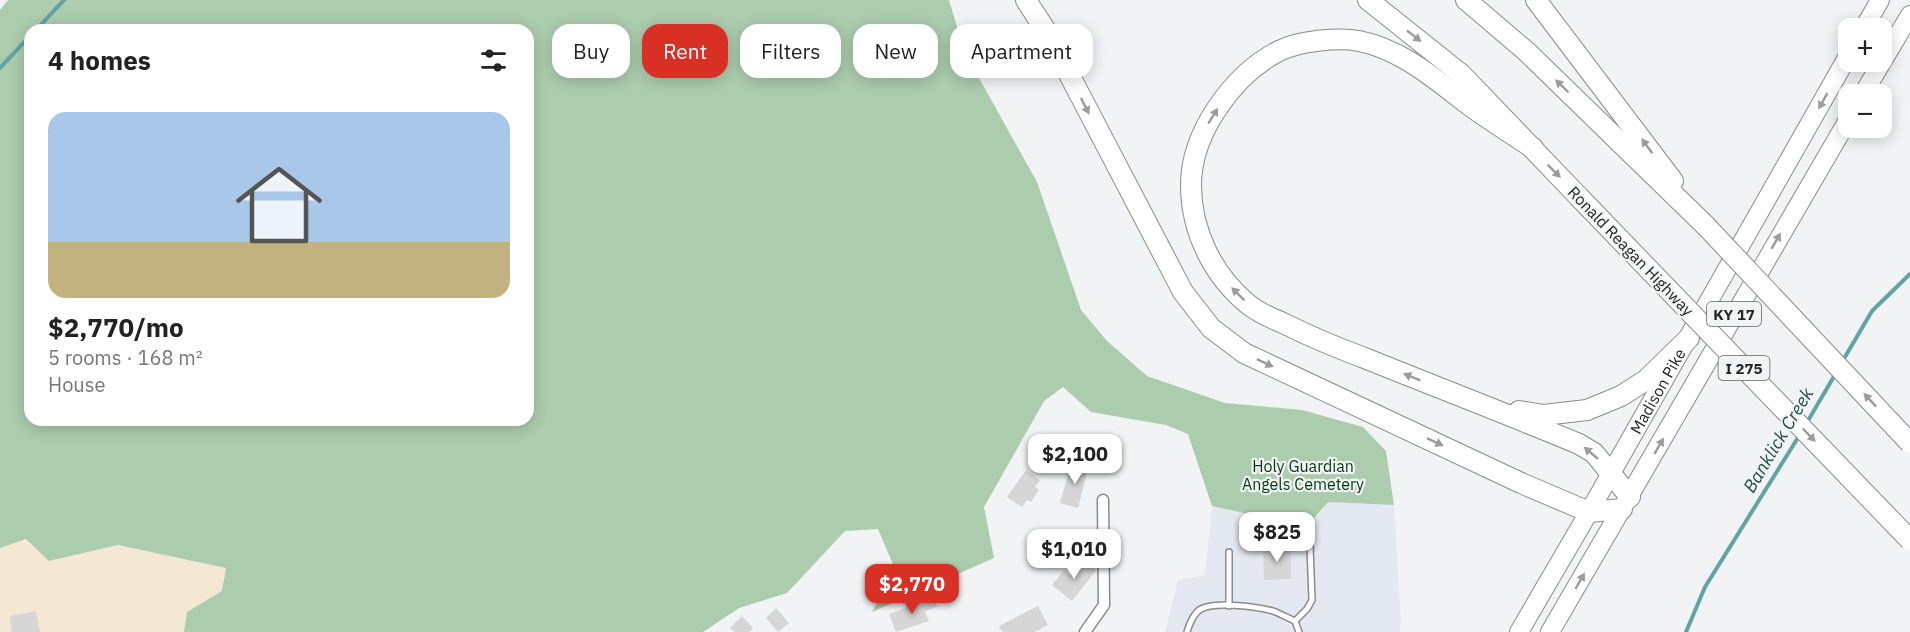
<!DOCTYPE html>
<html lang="en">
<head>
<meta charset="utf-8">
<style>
  :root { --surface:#fff; --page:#f6f6f6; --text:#222; --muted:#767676; --line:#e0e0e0; --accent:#d93025 }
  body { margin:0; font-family:"IBM Plex Sans",sans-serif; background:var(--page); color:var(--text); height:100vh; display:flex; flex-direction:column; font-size:22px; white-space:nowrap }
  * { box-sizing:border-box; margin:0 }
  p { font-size:20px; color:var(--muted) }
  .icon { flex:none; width:33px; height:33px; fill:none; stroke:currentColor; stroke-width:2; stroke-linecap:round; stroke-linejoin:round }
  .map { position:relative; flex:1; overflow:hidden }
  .details { position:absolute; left:24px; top:24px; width:510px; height:402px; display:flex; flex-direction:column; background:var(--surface); border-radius:18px; box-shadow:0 3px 15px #0003 }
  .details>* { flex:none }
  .banner { position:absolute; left:552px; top:24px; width:570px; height:54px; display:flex; gap:12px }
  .buttons { position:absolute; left:1838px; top:18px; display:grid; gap:12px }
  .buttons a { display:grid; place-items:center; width:54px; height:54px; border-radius:12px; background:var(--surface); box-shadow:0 3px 15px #0003; font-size:30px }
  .price { position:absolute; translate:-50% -51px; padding:0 14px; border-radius:12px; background:#fff; color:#222; font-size:20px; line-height:39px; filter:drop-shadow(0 2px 3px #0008) }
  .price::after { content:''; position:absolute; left:50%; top:36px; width:18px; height:14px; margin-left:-9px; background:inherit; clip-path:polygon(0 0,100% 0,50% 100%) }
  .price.current { background:var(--accent); color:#fff }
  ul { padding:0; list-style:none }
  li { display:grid; align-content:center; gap:12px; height:318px; padding:0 24px }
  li+li { border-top:2px solid var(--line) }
  li span { display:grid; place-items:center; height:186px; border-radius:18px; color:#555 }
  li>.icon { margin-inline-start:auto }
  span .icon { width:108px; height:108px; fill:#fffc; stroke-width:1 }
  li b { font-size:26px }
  h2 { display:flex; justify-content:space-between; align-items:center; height:72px; padding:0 24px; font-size:26px }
  .chip { padding:0 21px; border-radius:18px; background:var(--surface); box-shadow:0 3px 15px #0003; font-size:21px; line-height:54px }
  .chip.current { background:var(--accent); color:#fff }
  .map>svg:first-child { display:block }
  .built { fill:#e4e8f0 }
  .industrial { fill:#f4e7d3 }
  .green { fill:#acccae; fill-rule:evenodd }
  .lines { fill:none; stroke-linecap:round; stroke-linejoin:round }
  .stream { stroke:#62a3a3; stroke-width:4 }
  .building { fill:#d7d6d7 }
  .service-casing { stroke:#8a8b8c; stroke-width:8 }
  .minor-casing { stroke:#8a8b8c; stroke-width:13 }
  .primary-casing { stroke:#8a8b8c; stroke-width:20 }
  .motorway-casing { stroke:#8a8b8c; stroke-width:22 }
  .service { stroke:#fff; stroke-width:5 }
  .minor { stroke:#fff; stroke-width:10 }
  .primary { stroke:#fff; stroke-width:18 }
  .motorway { stroke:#fff; stroke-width:20 }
  .motorway-bridge-casing { stroke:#8a8b8c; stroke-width:22; stroke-linecap:butt }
  .motorway-bridge { stroke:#fff; stroke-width:20 }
  .oneway { fill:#9c9c9c }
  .labels { text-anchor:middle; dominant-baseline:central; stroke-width:4.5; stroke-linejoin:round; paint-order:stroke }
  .shield { fill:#f2f3f4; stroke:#626262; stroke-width:1.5 }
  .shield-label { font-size:15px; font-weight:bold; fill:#242424 }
  .street-label { font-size:16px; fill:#242424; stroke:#f2f3f4 }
  .park-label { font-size:16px; fill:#003b0e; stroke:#f2f3f4 }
  .water-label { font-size:18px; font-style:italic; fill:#214c4c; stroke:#f2f3f4 }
</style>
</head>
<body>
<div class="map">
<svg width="1910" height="632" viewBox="0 0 1910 632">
  <rect width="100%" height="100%" fill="#f2f3f4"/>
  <path class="built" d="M1328 502 1394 505 1401 623 1399 632H1165L1178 580 1205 575 1212 506 1258 516 1282 526 1314 518Z"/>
  <path class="industrial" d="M26 539 50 561 118 545 227 568 222 592 187 612 184 632H0V548Z"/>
  <path class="green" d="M8 0H949L965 53 1037 182 1081 310 1107 341 1147 376 1225 403 1302 410 1363 427 1386 451 1394 505 1328 502 1314 518 1282 526 1258 516 1212 506 1188 434 1166 425 1091 412 1063 387 1044 401 984 507 994 558 872 612 895 569 878 529 845 531 787 593 739 608 703 632H184L187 612 222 591 226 568 118 545 49 561 26 539 0 548V10ZM30 30H528V420H30Z"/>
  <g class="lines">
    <g class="stream">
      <path d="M36 30 64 0"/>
      <path d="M0 68 30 36"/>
      <path d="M1842 362 1872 311 1910 274"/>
      <path d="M1806 424 1836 373"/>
      <path d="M1686 632 1705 587 1799 436"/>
    </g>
  </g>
  <g class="building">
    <path d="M1075 461 1089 465 1078 508 1060 503 1068 474 1071 475Z"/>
    <path d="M1026 470 1040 480 1035 487 1039 490 1031 502 1027 500 1022 507 1007 497Z"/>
    <path d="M1263 546H1291V579L1264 580Z"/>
    <path d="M1083 559 1096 570 1072 601 1052 585 1064 570 1070 575Z"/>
    <path d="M934 597 937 607 925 611 929 621 896 632 889 614Z"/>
    <path d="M1038 606 1048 625 1034 632H1002L999 626Z"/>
    <path d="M776 608 789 623 778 632 766 618Z"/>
    <path d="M36 611 40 632H12L10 616Z"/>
    <path d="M742 616 753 628 750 632H735L730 628Z"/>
  </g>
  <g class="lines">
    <g class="service-casing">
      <g id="service">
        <path d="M1229 606V552"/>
        <path d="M1295 621 1307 609 1312 600 1310 546"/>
        <path d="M1187 632C1189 625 1193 616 1198 611 1211 600 1258 607 1273 611 1281 614 1288 618 1295 621L1299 632"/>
      </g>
    </g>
    <g class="minor-casing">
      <path id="minor" d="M1085 632 1104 605 1103 500"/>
    </g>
    <g class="primary-casing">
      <g id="primary">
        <path d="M1864 28 1880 0"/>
        <path d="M1863 94 1910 15"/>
        <path id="s1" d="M1519 632 1589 512 1848 56"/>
        <path d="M1550 632 1848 120"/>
      </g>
    </g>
    <g class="motorway-casing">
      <g id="motorway">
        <path d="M1026 0 1048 34 1183 292 1211 328 1244 353 1521 483 1589 512 1622 509"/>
        <path d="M1368 0 1461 74 1579 197"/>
        <path d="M1466 0 1527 52 1706 226"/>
        <path d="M1536 0 1673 181"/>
        <path d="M1533 148C1513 135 1493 122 1473 108 1438 82 1404 50 1359 41 1338 37 1298 41 1279 51 1234 74 1191 132 1191 185 1191 231 1213 276 1249 305 1259 313 1271 318 1283 323 1309 336 1335 347 1362 357 1434 386 1507 414 1579 444L1594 453 1630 497"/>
        <path d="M1519 411 1544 415 1587 410 1621 396 1646 380 1689 338"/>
      </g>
    </g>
    <use href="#service" class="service"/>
    <use href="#minor" class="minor"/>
    <use href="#primary" class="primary"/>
    <use href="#motorway" class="motorway"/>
    <g class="motorway-bridge-casing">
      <g id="motorway-bridge">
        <path d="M1579 197 1910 540"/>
        <path d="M1706 226 1910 443"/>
      </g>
    </g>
    <use href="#motorway-bridge" class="motorway-bridge"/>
  </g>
  <defs><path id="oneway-solid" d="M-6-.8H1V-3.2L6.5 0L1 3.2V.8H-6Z" transform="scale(1.5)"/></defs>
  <g class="oneway">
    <use href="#oneway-solid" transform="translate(1414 36) rotate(38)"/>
    <use href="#oneway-solid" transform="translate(1562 86) rotate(-136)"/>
    <use href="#oneway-solid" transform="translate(1823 101) rotate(119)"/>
    <use href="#oneway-solid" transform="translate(1085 106) rotate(63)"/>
    <use href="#oneway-solid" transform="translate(1213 116) rotate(-58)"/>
    <use href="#oneway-solid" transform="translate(1647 146) rotate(-126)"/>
    <use href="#oneway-solid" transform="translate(1554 171) rotate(45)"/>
    <use href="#oneway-solid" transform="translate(1776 241) rotate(-60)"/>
    <use href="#oneway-solid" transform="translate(1238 294) rotate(-135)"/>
    <use href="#oneway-solid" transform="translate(1265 363) rotate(25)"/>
    <use href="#oneway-solid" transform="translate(1412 377) rotate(-158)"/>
    <use href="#oneway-solid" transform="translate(1870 400) rotate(-133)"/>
    <use href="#oneway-solid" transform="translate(1809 435) rotate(46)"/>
    <use href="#oneway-solid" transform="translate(1435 442) rotate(25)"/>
    <use href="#oneway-solid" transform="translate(1659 446) rotate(-60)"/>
    <use href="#oneway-solid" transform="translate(1591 453) rotate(-140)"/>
    <use href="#oneway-solid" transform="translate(1580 581) rotate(-60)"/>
  </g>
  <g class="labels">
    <g class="shield">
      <rect x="1707" y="302" width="54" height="24" rx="4.5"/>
      <rect x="1718.5" y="356" width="51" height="24" rx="4.5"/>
    </g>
    <g class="shield-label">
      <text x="1734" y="314">KY 17</text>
      <text x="1744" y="368">I 275</text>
    </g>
    <g class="street-label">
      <text transform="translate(1631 251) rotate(46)">Ronald Reagan Highway</text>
      <text stroke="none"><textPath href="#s1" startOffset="278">Madison Pike</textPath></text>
    </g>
    <g class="park-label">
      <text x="1303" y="466">Holy Guardian<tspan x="1303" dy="18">Angels Cemetery</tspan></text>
    </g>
    <g class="water-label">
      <text transform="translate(1778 440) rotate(-59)">Banklick Creek</text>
    </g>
  </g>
</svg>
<div class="buttons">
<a>+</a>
<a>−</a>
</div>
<b class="price" style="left:1075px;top:485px">$2,100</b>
<b class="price" style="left:1277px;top:563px">$825</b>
<b class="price" style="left:1074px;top:580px">$1,010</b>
<b class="price current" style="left:912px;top:615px">$2,770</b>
<div class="banner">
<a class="chip">Buy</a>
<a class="chip current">Rent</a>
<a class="chip">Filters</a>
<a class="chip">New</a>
<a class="chip">Apartment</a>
</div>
<section class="details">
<h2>4 homes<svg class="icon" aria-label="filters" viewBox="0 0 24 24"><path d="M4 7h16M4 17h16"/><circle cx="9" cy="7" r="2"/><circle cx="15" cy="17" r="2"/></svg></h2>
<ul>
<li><span style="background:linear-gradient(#a9c7e8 70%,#c2b280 0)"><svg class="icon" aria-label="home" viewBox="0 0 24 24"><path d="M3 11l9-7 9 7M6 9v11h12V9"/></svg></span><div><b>$2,770/mo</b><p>5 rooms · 168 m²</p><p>House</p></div></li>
</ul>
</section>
</div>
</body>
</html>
